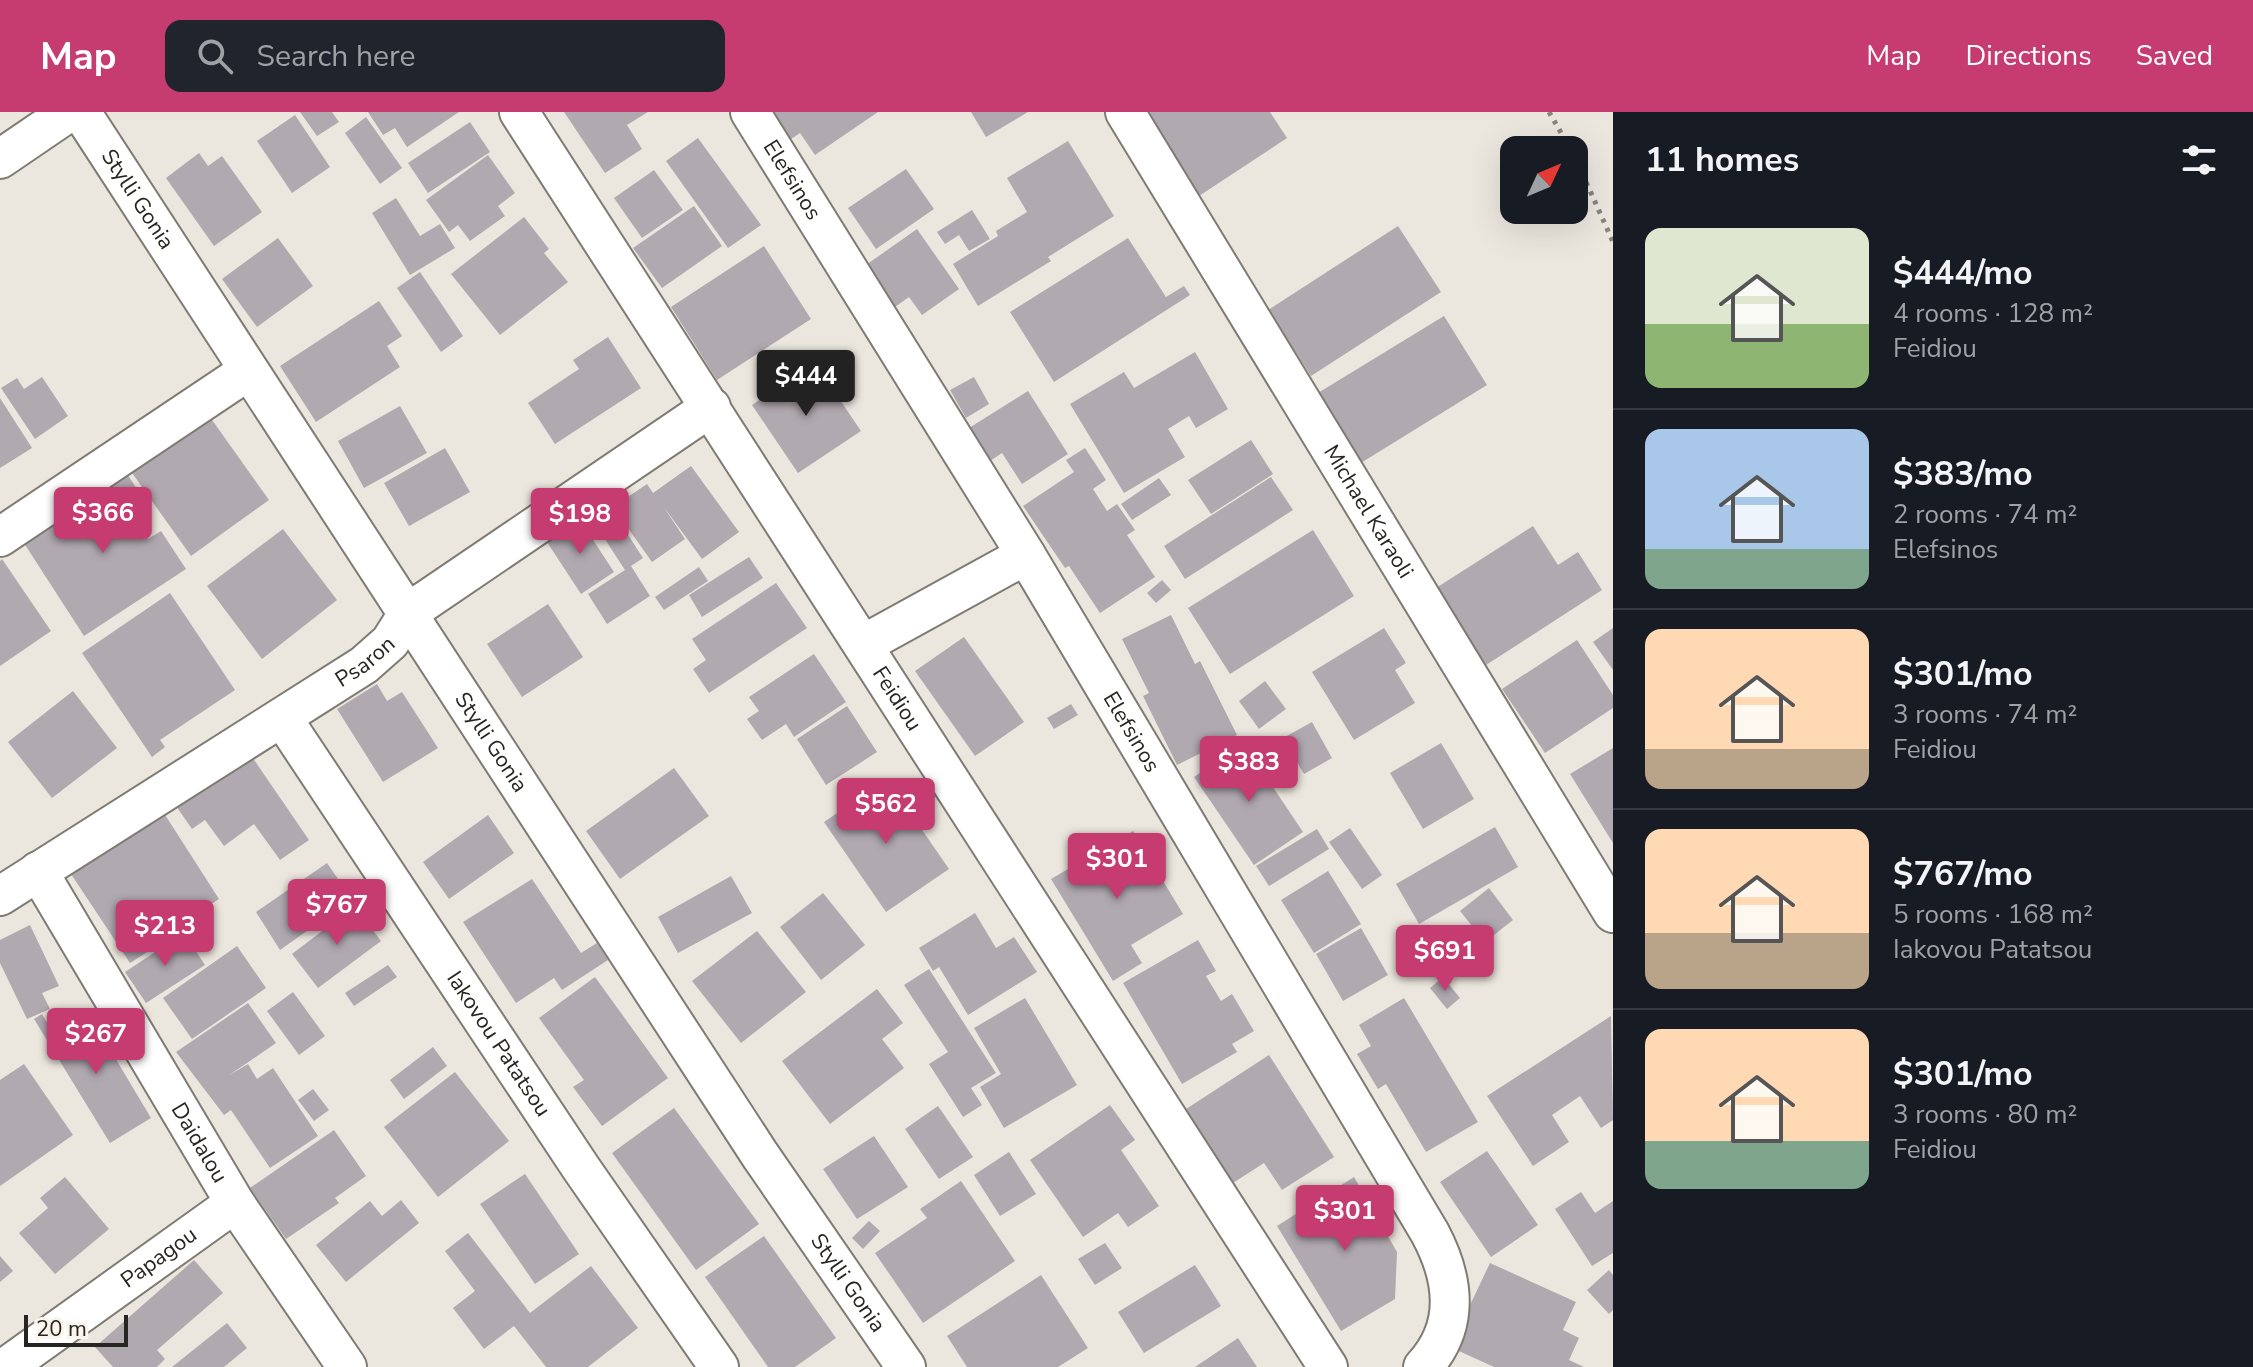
<!DOCTYPE html>
<html lang="en">
<head>
<meta charset="utf-8">
<style>
  :root { --surface:#171b24; --page:#20242c; --text:#f1f3f6; --muted:#9ea1a6; --line:#363941; --accent:#c73c70 }
  body { margin:0; font-family:"Nunito Sans",sans-serif; background:var(--page); color:var(--text); height:100vh; display:flex; flex-direction:column; font-size:30px; white-space:nowrap }
  * { box-sizing:border-box; margin:0 }
  p { font-size:26px; color:var(--muted) }
  .icon { flex:none; width:44px; height:44px; fill:none; stroke:currentColor; stroke-width:2; stroke-linecap:round; stroke-linejoin:round }
  .map { position:relative; flex:1; overflow:hidden }
  .panel { display:flex; flex-direction:column; background:var(--surface); width:640px }
  .panel>* { flex:none }
  .needle { width:52px; rotate:46deg }
  .fabs { position:absolute; left:1500px; top:24px; display:grid; gap:16px }
  .fabs a { display:grid; place-items:center; width:88px; height:88px; border-radius:16px; background:var(--surface); box-shadow:0 8px 32px #0002; font-size:40px }
  .scale { position:absolute; left:24px; bottom:20px; width:104px; box-sizing:border-box; padding-left:8px; border:4px solid #272521; border-top:0; font-size:22px; line-height:28px; white-space:nowrap; color:#272521; -webkit-text-stroke:6px #faf4ec; paint-order:stroke }
  .price { position:absolute; translate:-50% -68px; padding:0 18px; border-radius:8px; background:var(--accent); color:#fff; font-size:26px; line-height:52px; filter:drop-shadow(0 2px 4px #0008) }
  .price::after { content:''; position:absolute; left:50%; top:48px; width:24px; height:18px; margin-left:-12px; background:inherit; clip-path:polygon(0 0,100% 0,50% 100%) }
  .price.selected { background:#222; color:#fff }
  ul { padding:0; list-style:none }
  li { display:flex; align-items:center; gap:24px; height:200px; padding:0 32px }
  li+li { border-top:2px solid var(--line) }
  li span { display:grid; place-items:center; flex:none; width:224px; height:160px; border-radius:16px; color:#555 }
  li>.icon { margin-inline-start:auto }
  span .icon { width:96px; height:96px; fill:#fffc; stroke-width:1 }
  li b { font-size:34px }
  h2 { display:flex; justify-content:space-between; align-items:center; height:96px; padding:0 32px; font-size:34px }
  header { display:flex; align-items:center; gap:48px; box-sizing:border-box; height:112px; padding:0 40px; background:var(--accent); color:#fff }
  header strong { font-size:38px }
  nav { display:flex; gap:44px; margin-inline-start:auto; font-size:28px }
  .search { width:560px; height:72px; background:var(--page); display:flex; align-items:center; gap:20px; box-sizing:border-box; padding:0 28px; border-radius:16px; color:var(--muted); font-size:30px }
  main { display:flex; flex:1; min-height:0 }
  .map>svg:first-child { display:block }
  .building { fill:#b1a9b0 }
  .lines { fill:none; stroke-linecap:round; stroke-linejoin:round }
  .street-casing { stroke:#7f7b73; stroke-width:42 }
  .path { stroke:#88857e; stroke-width:5; stroke-dasharray:4 6; stroke-linecap:butt }
  .street { stroke:#fff; stroke-width:38 }
  .labels { text-anchor:middle; dominant-baseline:central; stroke-width:6; stroke-linejoin:round; paint-order:stroke }
  .street-label { font-size:22px; fill:#272521; stroke:#faf4ec }
</style>
</head>
<body>
<header>
<strong>Map</strong>
<div class="search"><svg class="icon" aria-label="search" viewBox="0 0 24 24"><circle cx="10" cy="10" r="6"/><path d="M15 15l6 6"/></svg>Search here</div>
<nav><a>Map</a><a>Directions</a><a>Saved</a></nav>
</header>
<main>
<div class="map">
<svg width="1613" height="1255" viewBox="0 0 1613 1255">
  <rect width="100%" height="100%" fill="#ece7de"/>
  <g class="building">
    <path d="M300 0H332L339 10 317 24Z"/>
    <path d="M368 0H459L407 35 395 16 383 23Z"/>
    <path d="M564 0H648L627 13 642 37 605 61Z"/>
    <path d="M772 0H878L815 43 800 21 791 27Z"/>
    <path d="M971 0H1028L986 25Z"/>
    <path d="M1151 0H1270L1287 26 1196 86 1142 6Z"/>
    <path d="M295 3 330 55 292 81 257 29Z"/>
    <path d="M366 5 402 56 380 72 345 21Z"/>
    <path d="M470 10 490 40 428 81 408 51Z"/>
    <path d="M698 26 761 113 728 136 666 49Z"/>
    <path d="M1068 29 1114 104 1048 145 1051 149 978 194 953 152 998 124 996 119 1027 100 1007 66Z"/>
    <path d="M199 41 208 54 222 44 262 100 214 134 166 66Z"/>
    <path d="M488 43 515 81 498 94 505 104 470 129 458 113 449 120 426 88Z"/>
    <path d="M906 57 934 97 876 137 848 96Z"/>
    <path d="M654 58 683 98 642 126 614 86Z"/>
    <path d="M396 86 420 124 440 112 455 136 410 163 372 101Z"/>
    <path d="M694 94 722 134 662 176 633 136Z"/>
    <path d="M972 98 990 127 969 139 959 123 945 132 937 120Z"/>
    <path d="M524 105 549 137 544 141 568 170 500 223 451 162Z"/>
    <path d="M1398 114 1441 180 1311 264 1268 198Z"/>
    <path d="M917 117 959 177 922 203 909 185 895 195 866 153Z"/>
    <path d="M278 126 313 174 257 215 222 167Z"/>
    <path d="M1128 126 1166 185 1184 174 1190 183 1054 270 1010 200Z"/>
    <path d="M764 134 811 207 717 268 671 195Z"/>
    <path d="M420 160 463 224 441 240 397 176Z"/>
    <path d="M379 189 402 224 387 234 400 255 316 310 280 254Z"/>
    <path d="M1444 204 1487 273 1356 354 1313 284Z"/>
    <path d="M608 225 641 276 555 332 528 291 579 257 573 248Z"/>
    <path d="M1195 240 1228 297 1196 316 1189 304 1168 317 1185 345 1124 381 1070 292 1124 260 1134 276Z"/>
    <path d="M815 251 861 319 798 361 752 293Z"/>
    <path d="M42 265 68 304 35 327 1 276 17 266 24 277Z"/>
    <path d="M974 265 989 292 966 306 950 278Z"/>
    <path d="M1028 279 1068 342 1022 372 1002 341 990 349 969 316Z"/>
    <path d="M0 286 32 336 0 356Z"/>
    <path d="M400 294 427 341 364 376 338 329Z"/>
    <path d="M205 298 269 388 191 444 125 351Z"/>
    <path d="M1251 328 1273 362 1211 402 1188 368Z"/>
    <path d="M445 336 470 380 409 414 384 371Z"/>
    <path d="M1085 336 1106 368 1093 377 1107 399 1117 392 1135 418 1127 423 1155 465 1100 501 1069 454 1065 456 1023 394 1074 360 1066 348Z"/>
    <path d="M122 354 150 397 134 407 148 427 161 419 186 457 84 524 20 425 62 398 67 405 112 377 104 365Z"/>
    <path d="M691 354 739 420 702 447 663 394 685 427 652 450 613 395 647 372 653 381Z"/>
    <path d="M1271 365 1293 398 1185 467 1164 434Z"/>
    <path d="M1159 366 1171 383 1132 408 1121 392Z"/>
    <path d="M615 403 643 446 631 454 650 484 607 512 588 482 625 458 597 415Z"/>
    <path d="M578 405 614 460 581 482 545 427Z"/>
    <path d="M1533 414 1558 453 1578 440 1602 478 1486 553 1436 476Z"/>
    <path d="M283 417 337 488 262 547 207 474Z"/>
    <path d="M1313 418 1354 484 1230 562 1188 496Z"/>
    <path d="M749 445 763 466 702 505 689 483Z"/>
    <path d="M2 447 51 519 0 554V449Z"/>
    <path d="M699 455 708 469 664 498 655 485Z"/>
    <path d="M1162 468 1171 478 1156 491 1147 481Z"/>
    <path d="M776 471 807 516 709 581 693 557 706 548 692 527Z"/>
    <path d="M170 481 235 578 160 628 165 635 152 645 82 541Z"/>
    <path d="M548 492 583 545 522 585 487 532Z"/>
    <path d="M1171 503 1195 552 1200 549 1237 623 1177 653 1143 584 1149 581 1122 527Z"/>
    <path d="M1384 516 1406 551 1395 558 1415 591 1354 628 1312 560Z"/>
    <path d="M1613 516V558L1593 530Z"/>
    <path d="M964 525 1024 610 975 644 915 559Z"/>
    <path d="M1577 528 1613 583V596L1545 641 1502 577Z"/>
    <path d="M814 542 846 590 794 625 786 612 762 628 747 607 759 599 749 585Z"/>
    <path d="M1265 569 1286 597 1259 617 1239 589Z"/>
    <path d="M377 572 387 589 402 580 438 636 383 670 337 597Z"/>
    <path d="M73 579 117 636 52 686 8 630Z"/>
    <path d="M1071 592 1078 603 1054 617 1047 606Z"/>
    <path d="M847 594 877 640 826 673 797 627Z"/>
    <path d="M1312 610 1332 646 1304 662 1283 626Z"/>
    <path d="M1441 631 1474 687 1423 717 1390 661Z"/>
    <path d="M1244 632 1303 720 1254 753 1194 665Z"/>
    <path d="M1613 636V731L1570 662Z"/>
    <path d="M248 639 309 728 280 748 254 712 224 734 205 708 192 717 174 691Z"/>
    <path d="M674 656 709 704 620 767 586 719Z"/>
    <path d="M887 667 949 757 886 800 824 710Z"/>
    <path d="M160 695 219 787 174 816 178 820 130 851 71 762 121 730Z"/>
    <path d="M488 703 514 741 449 787 423 750Z"/>
    <path d="M1495 715 1518 755 1419 812 1396 772Z"/>
    <path d="M1350 716 1382 763 1362 777 1329 730Z"/>
    <path d="M1317 717 1329 737 1269 774 1256 754Z"/>
    <path d="M1133 719 1183 802 1131 833 1142 851 1113 869 1051 767Z"/>
    <path d="M327 751 352 787 280 838 256 800Z"/>
    <path d="M1328 759 1361 812 1314 841 1281 788Z"/>
    <path d="M731 764 752 801 678 841 658 805Z"/>
    <path d="M532 767 581 841 597 831 608 848 562 878 554 866 516 891 463 810Z"/>
    <path d="M1489 776 1513 808 1485 830 1460 799Z"/>
    <path d="M823 781 865 833 821 868 780 815Z"/>
    <path d="M355 794 381 829 318 876 292 842Z"/>
    <path d="M975 801 996 836 1014 825 1037 860 968 903 939 855 933 859 919 836Z"/>
    <path d="M30 813 59 874 42 881 50 897 27 907 0 851V828Z"/>
    <path d="M1361 816 1388 863 1343 889 1316 842Z"/>
    <path d="M757 819 806 880 741 931 692 869Z"/>
    <path d="M184 821 205 853 146 891 125 860Z"/>
    <path d="M1198 828 1216 859 1206 864 1221 889 1232 882 1254 919 1232 932 1237 940 1182 972 1123 871Z"/>
    <path d="M237 834 266 876 192 927 163 886Z"/>
    <path d="M388 853 397 865 354 894 345 881Z"/>
    <path d="M929 857 996 961 971 976 982 993 963 1005 929 952 948 940 904 873Z"/>
    <path d="M595 865 668 966 602 1014 573 975 584 968 539 906Z"/>
    <path d="M1443 865 1460 886 1447 897 1430 876Z"/>
    <path d="M877 877 903 911 882 927 904 956 830 1012 782 949Z"/>
    <path d="M293 880 325 924 299 943 267 899Z"/>
    <path d="M1025 886 1077 973 1004 1016 980 975 1001 962 974 916Z"/>
    <path d="M1404 886 1478 1010 1426 1040 1386 972 1378 977 1357 942 1371 934 1359 913Z"/>
    <path d="M248 891 276 931 228 964 248 952 257 967 273 956 318 1024 270 1056 231 998 224 1003 176 940Z"/>
    <path d="M74 899 96 934 105 929 151 1006 110 1031 34 907 42 902 49 914Z"/>
    <path d="M1611 904 1613 1008 1601 1016 1580 984 1552 1003 1569 1030 1533 1054 1487 984Z"/>
    <path d="M433 935 447 954 404 987 390 968Z"/>
    <path d="M1269 943 1334 1045 1282 1078 1264 1051 1233 1071 1186 997Z"/>
    <path d="M24 952 73 1023 0 1074V968Z"/>
    <path d="M455 960 509 1029 438 1085 384 1015Z"/>
    <path d="M313 977 329 998 314 1009 298 988Z"/>
    <path d="M1110 993 1135 1028 1121 1038 1159 1094 1128 1115 1118 1101 1083 1125 1030 1048Z"/>
    <path d="M938 994 973 1045 939 1067 905 1017Z"/>
    <path d="M674 996 759 1112 696 1158 612 1041Z"/>
    <path d="M334 1018 366 1064 335 1086 339 1091 286 1127 250 1076Z"/>
    <path d="M874 1024 908 1075 857 1107 823 1057Z"/>
    <path d="M1487 1039 1538 1113 1491 1145 1440 1070Z"/>
    <path d="M1009 1040 1036 1082 1000 1104 974 1063Z"/>
    <path d="M525 1062 579 1142 535 1172 480 1092Z"/>
    <path d="M65 1065 109 1117 55 1162 19 1121 48 1096 40 1086Z"/>
    <path d="M1354 1065 1397 1140 1395 1187 1341 1219 1277 1114Z"/>
    <path d="M961 1069 1015 1149 923 1211 875 1141 927 1106 920 1097Z"/>
    <path d="M1581 1080 1595 1101 1613 1089V1141L1592 1154 1555 1097Z"/>
    <path d="M401 1088 419 1111 346 1170 316 1133 370 1089 382 1104Z"/>
    <path d="M869 1109 880 1119 863 1137 852 1126Z"/>
    <path d="M468 1121 530 1201 591 1154 638 1216 588 1255H546L514 1214 484 1237 453 1196 475 1179 445 1139Z"/>
    <path d="M764 1124 836 1226 795 1255H768L705 1165Z"/>
    <path d="M1105 1131 1122 1156 1095 1173 1078 1147Z"/>
    <path d="M0 1144 13 1159 0 1170Z"/>
    <path d="M194 1148 223 1181 157 1238 165 1247 157 1255H113L95 1235Z"/>
    <path d="M1490 1151 1576 1190 1563 1218 1579 1226 1569 1248 1584 1255H1494L1450 1235Z"/>
    <path d="M1195 1153 1221 1194 1144 1241 1118 1200Z"/>
    <path d="M1609 1158 1613 1163V1198L1609 1202 1587 1178Z"/>
    <path d="M1041 1163 1088 1236 1058 1255H967L947 1224Z"/>
    <path d="M227 1211 247 1236 224 1255H172Z"/>
    <path d="M1238 1226 1257 1255H1195Z"/>
  </g>
  <g class="lines">
    <g class="street-casing">
      <g id="street">
        <path id="s1" d="M81 0 760 1043 906 1255"/>
        <path id="s2" d="M519 0 1328 1255"/>
        <path id="s3" d="M750 0 1026 443 1430 1121C1454 1166 1461 1214 1423 1255"/>
        <path id="s4" d="M1125 0 1613 801"/>
        <path d="M0 47 69 0"/>
        <path d="M0 425 248 259"/>
        <path d="M864 532 1026 443"/>
        <path id="s5" d="M283 607 581 1056 719 1255"/>
        <path id="s6" d="M38 759 235 1091 347 1255"/>
        <path id="s7" d="M0 784 364 553 390 530 409 500 711 295"/>
        <path id="s8" d="M6 1255 235 1091"/>
      </g>
    </g>
    <g class="path">
      <path d="M1549 0 1571 38"/>
      <path d="M1574 43 1613 130"/>
    </g>
    <use href="#street" class="street"/>
  </g>
  <g class="labels">
    <g class="street-label">
      <text stroke="none"><textPath href="#s3" startOffset="80">Elefsinos</textPath></text>
      <text stroke="none"><textPath href="#s1" startOffset="104">Stylli Gonia</textPath></text>
      <text stroke="none"><textPath href="#s4" startOffset="468">Michael Karaoli</textPath></text>
      <text stroke="none"><textPath href="#s7" startOffset="434">Psaron</textPath></text>
      <text stroke="none"><textPath href="#s2" startOffset="698">Feidiou</textPath></text>
      <text stroke="none"><textPath href="#s3" startOffset="728">Elefsinos</textPath></text>
      <text stroke="none"><textPath href="#s1" startOffset="752">Stylli Gonia</textPath></text>
      <text stroke="none"><textPath href="#s5" startOffset="390">Iakovou Patatsou</textPath></text>
      <text stroke="none"><textPath href="#s6" startOffset="316">Daidalou</textPath></text>
      <text stroke="none"><textPath href="#s8" startOffset="188">Papagou</textPath></text>
      <text stroke="none"><textPath href="#s1" startOffset="1400">Stylli Gonia</textPath></text>
    </g>
  </g>
</svg>
<div class="fabs">
<a><svg class="needle" viewBox="-14 -14 28 28"><path d="M0-13l5 13h-10z" fill="#e53935"/><path d="M0 13l5-13h-10z" fill="#9ea1a6"/></svg></a>
</div>
<div class="scale">20 m</div>
<b class="price selected" style="left:806px;top:306px">$444</b>
<b class="price" style="left:103px;top:443px">$366</b>
<b class="price" style="left:580px;top:444px">$198</b>
<b class="price" style="left:1249px;top:692px">$383</b>
<b class="price" style="left:886px;top:734px">$562</b>
<b class="price" style="left:1117px;top:789px">$301</b>
<b class="price" style="left:337px;top:835px">$767</b>
<b class="price" style="left:165px;top:856px">$213</b>
<b class="price" style="left:1445px;top:881px">$691</b>
<b class="price" style="left:96px;top:964px">$267</b>
<b class="price" style="left:1345px;top:1141px">$301</b>
</div>
<section class="panel">
<h2>11 homes<svg class="icon" aria-label="filters" viewBox="0 0 24 24"><path d="M4 7h16M4 17h16"/><circle cx="9" cy="7" r="2"/><circle cx="15" cy="17" r="2"/></svg></h2>
<ul>
<li><span style="background:linear-gradient(#dfe7d0 60%,#8fb573 0)"><svg class="icon" aria-label="home" viewBox="0 0 24 24"><path d="M3 11l9-7 9 7M6 9v11h12V9"/></svg></span><div><b>$444/mo</b><p>4 rooms · 128 m²</p><p>Feidiou</p></div></li>
<li><span style="background:linear-gradient(#a9c7e8 75%,#7fa58c 0)"><svg class="icon" aria-label="home" viewBox="0 0 24 24"><path d="M3 11l9-7 9 7M6 9v11h12V9"/></svg></span><div><b>$383/mo</b><p>2 rooms · 74 m²</p><p>Elefsinos</p></div></li>
<li><span style="background:linear-gradient(#ffd9b3 75%,#b9a48a 0)"><svg class="icon" aria-label="home" viewBox="0 0 24 24"><path d="M3 11l9-7 9 7M6 9v11h12V9"/></svg></span><div><b>$301/mo</b><p>3 rooms · 74 m²</p><p>Feidiou</p></div></li>
<li><span style="background:linear-gradient(#ffd9b3 65%,#b9a48a 0)"><svg class="icon" aria-label="home" viewBox="0 0 24 24"><path d="M3 11l9-7 9 7M6 9v11h12V9"/></svg></span><div><b>$767/mo</b><p>5 rooms · 168 m²</p><p>Iakovou Patatsou</p></div></li>
<li><span style="background:linear-gradient(#ffd9b3 70%,#7fa58c 0)"><svg class="icon" aria-label="home" viewBox="0 0 24 24"><path d="M3 11l9-7 9 7M6 9v11h12V9"/></svg></span><div><b>$301/mo</b><p>3 rooms · 80 m²</p><p>Feidiou</p></div></li>
</ul>
</section>
</main>
</body>
</html>
